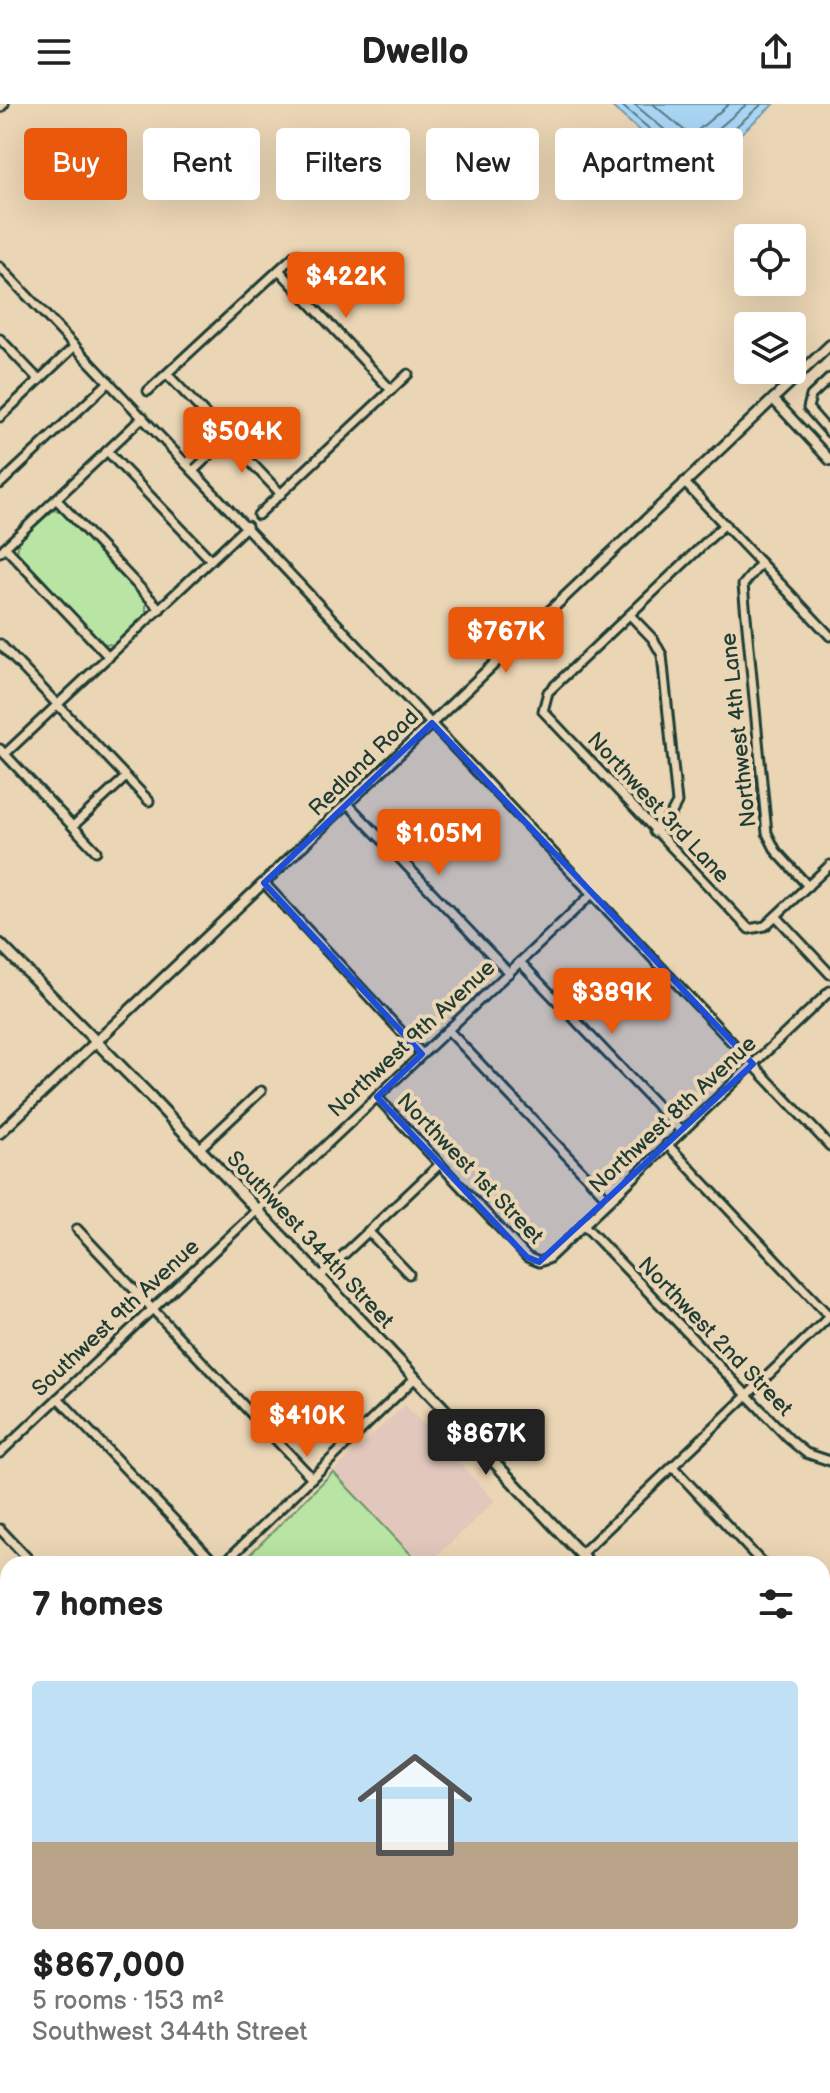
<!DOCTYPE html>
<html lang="en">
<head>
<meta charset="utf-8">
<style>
  :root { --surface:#fff; --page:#f2f2f2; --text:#222; --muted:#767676; --accent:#ea580c }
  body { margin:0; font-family:"Balsamiq Sans",sans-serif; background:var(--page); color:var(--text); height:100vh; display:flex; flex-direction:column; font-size:30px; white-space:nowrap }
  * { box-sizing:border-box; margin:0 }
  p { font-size:26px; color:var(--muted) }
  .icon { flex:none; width:44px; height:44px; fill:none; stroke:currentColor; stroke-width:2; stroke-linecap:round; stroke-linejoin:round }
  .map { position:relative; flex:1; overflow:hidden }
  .drawer { position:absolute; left:0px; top:1452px; width:830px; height:538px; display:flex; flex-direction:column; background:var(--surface); border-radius:24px 24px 0 0; box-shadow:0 8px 32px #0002 }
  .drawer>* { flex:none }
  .banner { position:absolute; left:24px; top:24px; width:782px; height:72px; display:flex; gap:16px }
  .tools { position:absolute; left:734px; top:120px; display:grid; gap:16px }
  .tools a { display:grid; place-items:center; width:72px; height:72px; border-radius:8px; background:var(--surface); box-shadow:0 8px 32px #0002; font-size:40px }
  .price { position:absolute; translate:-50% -68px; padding:0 18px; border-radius:8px; background:var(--accent); color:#fff; font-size:26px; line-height:52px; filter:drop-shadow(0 2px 4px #0008) }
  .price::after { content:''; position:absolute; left:50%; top:48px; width:24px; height:18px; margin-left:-12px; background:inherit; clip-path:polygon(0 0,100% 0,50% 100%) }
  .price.on { background:#222; color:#fff }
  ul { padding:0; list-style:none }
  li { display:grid; align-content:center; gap:16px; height:424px; padding:0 32px }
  li span { display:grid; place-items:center; height:248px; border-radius:8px; color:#555 }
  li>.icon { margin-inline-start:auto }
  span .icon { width:144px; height:144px; fill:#fffc; stroke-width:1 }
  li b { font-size:34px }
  h2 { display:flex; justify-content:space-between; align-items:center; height:96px; padding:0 32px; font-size:34px }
  .tag { padding:0 28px; border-radius:8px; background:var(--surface); box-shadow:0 8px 32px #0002; font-size:28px; line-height:72px }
  .tag.on { background:var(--accent); color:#fff }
  header { display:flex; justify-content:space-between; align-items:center; height:104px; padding:0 32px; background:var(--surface); font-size:36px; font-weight:700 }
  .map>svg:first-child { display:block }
  .built { fill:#e1c7bc }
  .green { fill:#b8e5a3; stroke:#6c916c; stroke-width:2 }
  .water { fill:#aad6f6; stroke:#7299a8; stroke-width:2 }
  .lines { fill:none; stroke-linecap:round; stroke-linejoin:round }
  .shore { stroke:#577a82; stroke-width:2 }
  .minor-casing { stroke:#1f3d34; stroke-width:13 }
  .tertiary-casing { stroke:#1f3d34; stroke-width:14 }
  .secondary-casing { stroke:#1f3d34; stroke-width:15 }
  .minor { stroke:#ead5b4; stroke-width:7 }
  .tertiary { stroke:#ead5b4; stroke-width:8 }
  .secondary { stroke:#ead5b4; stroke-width:9 }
  .marked { fill:#1d4ed8; fill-opacity:0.2; stroke:#1d4ed8; stroke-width:6; stroke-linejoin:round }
  .labels { text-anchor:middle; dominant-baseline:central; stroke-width:8; stroke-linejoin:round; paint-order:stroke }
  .street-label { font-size:22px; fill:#1f3d34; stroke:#ead5b4 }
</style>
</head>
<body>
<header><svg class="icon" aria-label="menu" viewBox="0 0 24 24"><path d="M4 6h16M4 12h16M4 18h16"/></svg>Dwello<svg class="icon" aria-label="share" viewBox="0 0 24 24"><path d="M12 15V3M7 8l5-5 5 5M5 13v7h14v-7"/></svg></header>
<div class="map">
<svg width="830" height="1989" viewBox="0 0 830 1989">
  <rect width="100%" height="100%" fill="#ead5b4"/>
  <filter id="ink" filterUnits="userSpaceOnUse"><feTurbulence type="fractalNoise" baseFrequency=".0125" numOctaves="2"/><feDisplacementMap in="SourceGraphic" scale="16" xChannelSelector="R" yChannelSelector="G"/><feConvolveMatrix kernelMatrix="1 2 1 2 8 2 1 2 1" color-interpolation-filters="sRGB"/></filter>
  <g filter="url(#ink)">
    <g class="built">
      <path d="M405 1301 495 1397 428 1460H420L333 1368Z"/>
      <path d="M822 1615 830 1623V1659L827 1662 830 1666V1697L822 1705Z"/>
      <path d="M822 1750 830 1758V1822L822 1830Z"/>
    </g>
    <g class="green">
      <path d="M54 406 63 409 146 496V511L114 541 101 539 17 448 20 434Z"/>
      <path d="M333 1368 420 1460H240Z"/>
    </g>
    <path class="water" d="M609 0H774L692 73Z"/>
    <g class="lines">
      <g class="shore">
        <path d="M620 0 692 61 762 0"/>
        <path d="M634 0 691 48 747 0"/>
        <path d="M653 0 691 32 729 0"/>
      </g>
      <g class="minor-casing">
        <g id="minor">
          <path d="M0 4 4 0"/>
          <path d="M0 163 830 1042"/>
          <path d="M279 166 391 286"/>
          <path d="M0 235 39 276"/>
          <path d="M167 270 281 390"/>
          <path d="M830 274 811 292 808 304 830 329"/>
          <path d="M148 287 296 150"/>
          <path d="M0 313 75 242"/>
          <path d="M107 347 211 456"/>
          <path d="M186 360 215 333 225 331 221 340 193 367"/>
          <path d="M684 378 830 532"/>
          <path d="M0 380 109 278"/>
          <path d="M56 395 160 505"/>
          <path d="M258 411 408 270"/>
          <path d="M725 420 548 588 543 607 749 825 765 822 830 761"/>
          <path d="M5 443 109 553"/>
          <path d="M0 448 143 313"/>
          <path d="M761 459 743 481 767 729 776 747 808 782"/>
          <path d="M630 511 653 535 662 551 677 699 670 712 654 728"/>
          <path d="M0 540 149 697"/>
          <path d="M0 645 96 747"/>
          <path d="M5 650 247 422"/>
          <path d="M347 699 509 869"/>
          <path d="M73 722 126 673"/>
          <path d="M264 779 422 950"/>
          <path d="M776 812 830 870"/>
          <path d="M520 858 681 1027"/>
          <path d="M448 926 609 1096"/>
          <path d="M377 993 527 1153 539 1158 548 1155 830 887"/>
          <path d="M667 1040 830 1213"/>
          <path d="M199 1045 261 987"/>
          <path d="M583 1120 789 1335 806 1349 830 1357"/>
          <path d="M77 1125 312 1374"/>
          <path d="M368 1127 409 1170"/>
          <path d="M320 1173 440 1060"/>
          <path d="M58 1294 216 1460"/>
          <path d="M0 1349 592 790"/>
          <path d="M673 1363 763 1460"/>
          <path d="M0 1425 33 1460"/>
          <path d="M581 1450 830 1212"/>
          <path d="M223 1460 415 1274"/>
          <path d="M0 1603 8 1611"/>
          <path d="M0 1671 8 1663"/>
          <path d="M0 1798 8 1791"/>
          <path d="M822 1850 830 1842"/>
          <path d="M822 1913 830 1922"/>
          <path d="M0 1925 8 1934"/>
          <path d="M53 1982 60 1989"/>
          <path d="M178 1982 185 1989"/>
          <path d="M351 1982 358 1989"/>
          <path d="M530 1982 537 1989"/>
          <path d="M708 1982 714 1989"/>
          <path d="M3 1989 10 1982"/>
          <path d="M207 1989 214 1982"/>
          <path d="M675 1989 683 1982"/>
        </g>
      </g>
      <g class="tertiary-casing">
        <g id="tertiary">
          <path d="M773 295 830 356"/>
          <path d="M0 1029 830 241"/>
          <path d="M822 1534 830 1527"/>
          <path d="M337 1989 345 1982"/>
        </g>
      </g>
      <g class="secondary-casing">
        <g id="secondary">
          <path d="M0 840 149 991 590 1460"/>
          <path d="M822 1708 830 1716"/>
          <path d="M822 1727 830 1736"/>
        </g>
      </g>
      <use href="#minor" class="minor"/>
      <use href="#tertiary" class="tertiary"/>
      <use href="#secondary" class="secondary"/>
    </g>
  </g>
  <path class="marked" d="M432 619 753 960 539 1158 527 1153 377 993 422 950 264 779Z"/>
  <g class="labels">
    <g class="street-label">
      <text transform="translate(739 626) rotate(-96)">Northwest 4th Lane</text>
      <text transform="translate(364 659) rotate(-44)">Redland Road</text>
      <text transform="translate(658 704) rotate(47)">Northwest 3rd Lane</text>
      <text transform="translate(412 935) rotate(-43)">Northwest 9th Avenue</text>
      <text transform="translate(673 1011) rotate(-43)">Northwest 8th Avenue</text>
      <text transform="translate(470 1065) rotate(46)">Northwest 1st Street</text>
      <text transform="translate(310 1136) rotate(47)">Southwest 344th Street</text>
      <text transform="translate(116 1214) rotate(-43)">Southwest 9th Avenue</text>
      <text transform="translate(715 1233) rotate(46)">Northwest 2nd Street</text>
    </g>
  </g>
</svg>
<div class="tools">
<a><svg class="icon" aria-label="locate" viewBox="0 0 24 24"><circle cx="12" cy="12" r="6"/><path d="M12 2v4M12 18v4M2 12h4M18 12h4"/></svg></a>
<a><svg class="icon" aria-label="layers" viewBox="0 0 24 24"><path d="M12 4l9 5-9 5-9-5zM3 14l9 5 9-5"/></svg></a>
</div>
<b class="price" style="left:346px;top:216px">$422K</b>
<b class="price" style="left:242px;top:371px">$504K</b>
<b class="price" style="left:506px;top:571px">$767K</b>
<b class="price" style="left:439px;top:773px">$1.05M</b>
<b class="price" style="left:612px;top:932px">$389K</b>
<b class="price" style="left:307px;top:1355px">$410K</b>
<b class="price on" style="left:486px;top:1373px">$867K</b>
<div class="banner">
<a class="tag on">Buy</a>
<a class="tag">Rent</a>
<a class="tag">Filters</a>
<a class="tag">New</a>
<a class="tag">Apartment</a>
</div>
<section class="drawer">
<h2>7 homes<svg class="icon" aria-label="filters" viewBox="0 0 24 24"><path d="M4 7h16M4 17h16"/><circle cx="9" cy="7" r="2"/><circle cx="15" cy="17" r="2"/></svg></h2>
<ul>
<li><span style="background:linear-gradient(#bfe0f5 65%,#b9a48a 0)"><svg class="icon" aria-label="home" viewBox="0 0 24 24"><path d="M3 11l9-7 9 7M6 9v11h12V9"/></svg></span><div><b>$867,000</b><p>5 rooms · 153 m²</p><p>Southwest 344th Street</p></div></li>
</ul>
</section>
</div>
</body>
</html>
